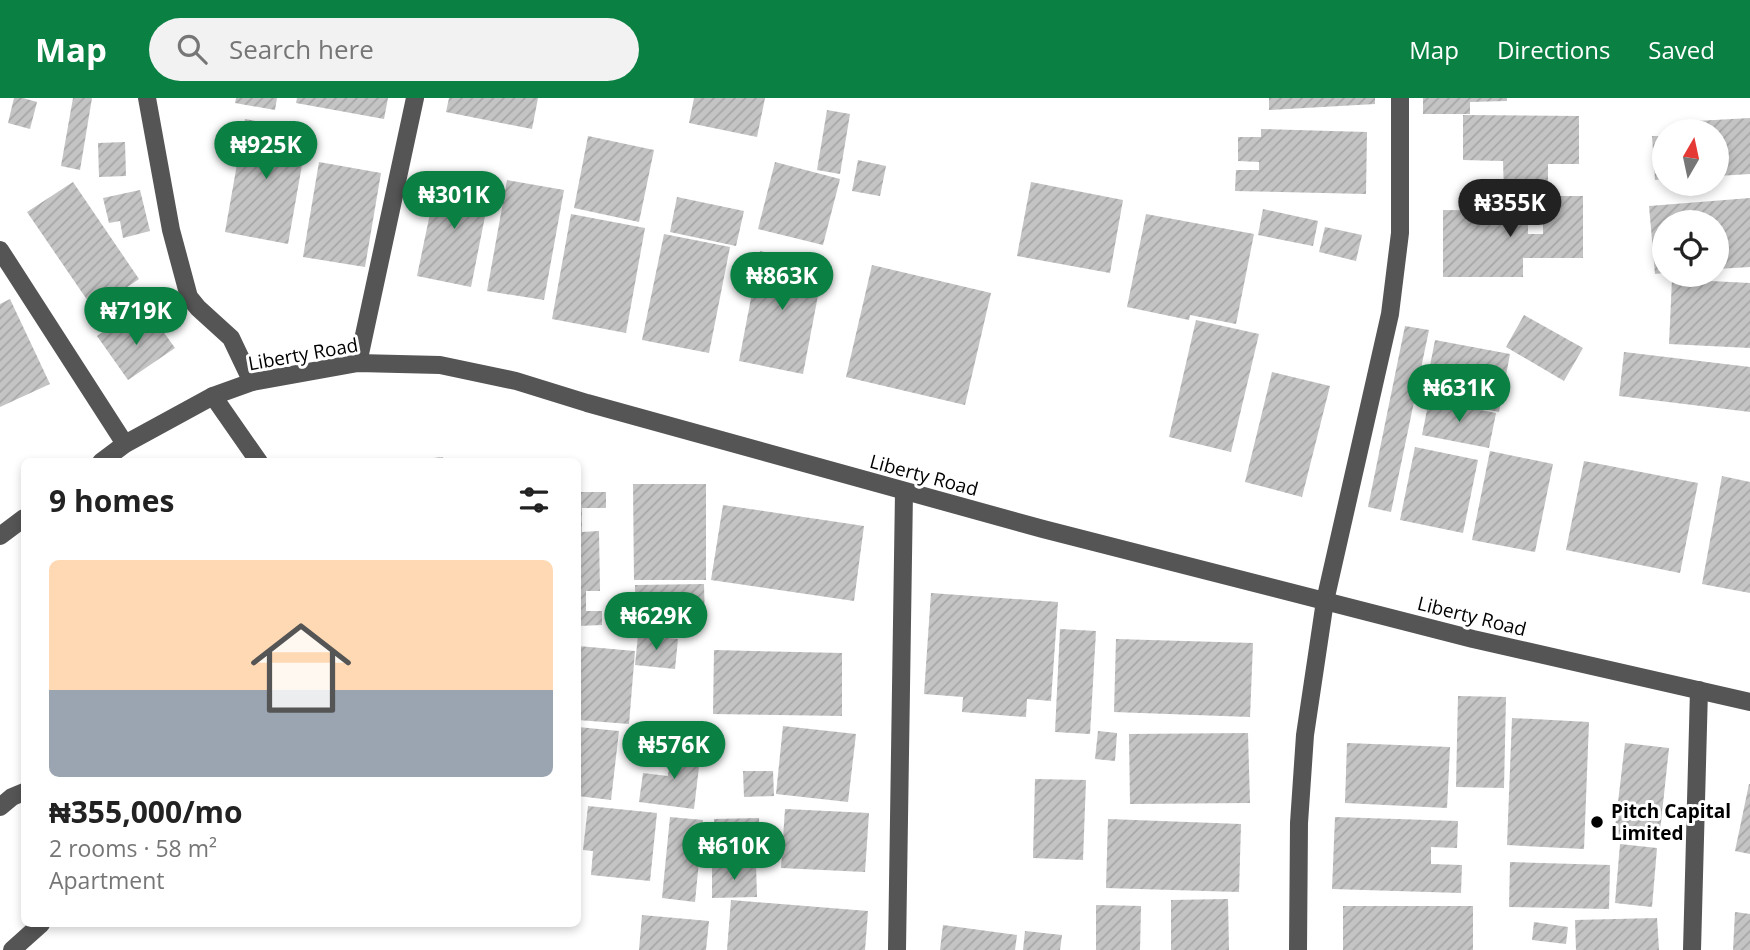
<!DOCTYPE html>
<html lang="en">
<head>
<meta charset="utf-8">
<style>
  :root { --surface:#fff; --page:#f2f2f2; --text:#222; --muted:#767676; --line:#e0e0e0; --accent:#0b8043 }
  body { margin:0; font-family:"Open Sans",sans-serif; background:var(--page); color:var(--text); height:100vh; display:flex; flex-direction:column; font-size:26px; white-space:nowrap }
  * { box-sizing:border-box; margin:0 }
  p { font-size:23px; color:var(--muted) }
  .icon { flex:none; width:38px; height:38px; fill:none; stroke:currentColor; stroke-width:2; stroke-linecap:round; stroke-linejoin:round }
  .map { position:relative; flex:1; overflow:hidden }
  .drawer { position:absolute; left:21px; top:360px; width:560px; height:469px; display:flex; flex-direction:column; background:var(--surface); border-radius:10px; box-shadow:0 4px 10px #0003 }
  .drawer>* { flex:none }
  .needle { width:46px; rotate:9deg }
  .controls { position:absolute; left:1652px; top:21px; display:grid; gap:14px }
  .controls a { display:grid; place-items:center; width:77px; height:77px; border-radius:50%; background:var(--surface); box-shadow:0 4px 10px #0003; font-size:35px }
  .price { position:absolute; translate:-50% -60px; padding:0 16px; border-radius:24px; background:var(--accent); color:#fff; font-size:23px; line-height:46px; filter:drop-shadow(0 2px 4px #0008) }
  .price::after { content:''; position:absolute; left:50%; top:42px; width:21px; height:16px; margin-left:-10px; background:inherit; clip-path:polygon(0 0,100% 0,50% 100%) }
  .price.current { background:#222; color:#fff }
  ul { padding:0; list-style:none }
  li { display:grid; align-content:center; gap:14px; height:371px; padding:0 28px }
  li+li { border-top:2px solid var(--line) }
  li span { display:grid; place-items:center; height:217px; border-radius:10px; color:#555 }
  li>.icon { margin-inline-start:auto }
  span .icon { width:126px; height:126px; fill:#fffc; stroke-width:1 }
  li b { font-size:30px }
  h2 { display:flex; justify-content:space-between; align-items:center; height:84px; padding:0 28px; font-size:30px }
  header { display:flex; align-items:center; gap:42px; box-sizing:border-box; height:98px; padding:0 35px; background:var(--accent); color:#fff }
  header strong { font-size:33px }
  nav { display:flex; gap:38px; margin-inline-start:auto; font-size:24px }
  .search { width:490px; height:63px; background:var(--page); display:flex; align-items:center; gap:18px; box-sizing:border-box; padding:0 24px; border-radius:38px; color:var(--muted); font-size:26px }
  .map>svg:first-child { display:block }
  .building { fill:url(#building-hatch) }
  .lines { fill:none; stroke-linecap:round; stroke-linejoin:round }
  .minor { stroke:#555; stroke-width:18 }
  .poi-dot { fill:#000; stroke:#fff; stroke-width:2.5 }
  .labels { text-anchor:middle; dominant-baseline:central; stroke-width:6; stroke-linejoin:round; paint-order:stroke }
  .street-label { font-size:19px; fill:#000; stroke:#fff }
  .poi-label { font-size:19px; font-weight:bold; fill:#000; stroke:#fff; text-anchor:start }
</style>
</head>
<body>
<header>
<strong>Map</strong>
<div class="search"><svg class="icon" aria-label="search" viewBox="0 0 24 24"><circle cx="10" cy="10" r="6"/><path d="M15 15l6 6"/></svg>Search here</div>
<nav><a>Map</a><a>Directions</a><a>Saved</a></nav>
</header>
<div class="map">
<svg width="1750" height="852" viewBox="0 0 1750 852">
  <defs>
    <pattern id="building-hatch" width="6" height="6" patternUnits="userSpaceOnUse" patternTransform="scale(1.75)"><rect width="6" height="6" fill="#c4c4c4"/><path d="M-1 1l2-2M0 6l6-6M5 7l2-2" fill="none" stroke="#a7a7a7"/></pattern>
  </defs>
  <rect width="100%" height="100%" fill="#fff"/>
  <g class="building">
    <path d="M14 0H23L37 4 30 31 8 25Z"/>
    <path d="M73 0H92L80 72 61 68Z"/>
    <path d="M236 0H277L275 12 235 5Z"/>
    <path d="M297 0H388L384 21 296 5Z"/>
    <path d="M449 0H538L532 31 446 14Z"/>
    <path d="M694 0H765L757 39 689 25Z"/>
    <path d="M1269 0H1375V6L1269 12Z"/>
    <path d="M1423 0H1507V3L1470 4V16H1423Z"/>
    <path d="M827 12 850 16 840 76 817 72Z"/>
    <path d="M1463 17 1579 18V66H1548V96H1504L1503 63 1463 62Z"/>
    <path d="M1750 20V76L1717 78V33H1678V24Z"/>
    <path d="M245 21 308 33 288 146 225 134Z"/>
    <path d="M1261 31 1367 34 1366 96 1235 93 1236 72H1259V64L1238 63V39H1261Z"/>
    <path d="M588 38 654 52 639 124 574 110Z"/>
    <path d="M1652 38H1664V81L1655 82Z"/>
    <path d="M125 44 126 78 99 79 98 45Z"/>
    <path d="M858 62 886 68 880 98 852 93Z"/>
    <path d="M319 64 381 75 365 169 303 159Z"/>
    <path d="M775 64 840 81 823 147 758 131Z"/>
    <path d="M438 77 491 88 471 189 417 178Z"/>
    <path d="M507 82 564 92 544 202 487 193Z"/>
    <path d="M73 84 139 181 94 212 27 114Z"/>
    <path d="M1031 84 1123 102 1110 175 1017 158Z"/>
    <path d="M140 92 150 133 123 140 120 123 109 125 103 100Z"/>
    <path d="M1543 98H1583V160H1523V179H1443V112L1528 113V136H1543Z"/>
    <path d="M677 99 744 113 736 148 670 134Z"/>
    <path d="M1750 100V169L1717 171V124H1664V175L1655 176 1649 108Z"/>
    <path d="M1263 111 1318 123 1313 148 1258 137Z"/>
    <path d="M571 116 645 130 626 235 552 221Z"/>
    <path d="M1146 116 1254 136 1236 226 1190 217 1189 222 1127 209Z"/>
    <path d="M1325 129 1362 137 1356 163 1319 154Z"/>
    <path d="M664 136 730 149 709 255 642 242Z"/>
    <path d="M760 153 824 166 803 276 739 263Z"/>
    <path d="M872 167 991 195 965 307 846 279Z"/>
    <path d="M1672 181 1750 185V250L1669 246Z"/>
    <path d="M10 201 50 286 0 309V206Z"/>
    <path d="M1524 217 1583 250 1564 283 1506 249Z"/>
    <path d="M121 222 133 238 155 222 175 250 128 282 97 238Z"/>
    <path d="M1196 222 1259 236 1231 354 1169 339Z"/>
    <path d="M1405 228 1429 232 1391 414 1368 409Z"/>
    <path d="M1435 242 1510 256 1499 314 1424 299Z"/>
    <path d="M1624 254 1750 269V314L1619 298Z"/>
    <path d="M1272 274 1330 288 1302 399 1245 384Z"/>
    <path d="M1429 302 1496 315 1489 350 1422 337Z"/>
    <path d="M1415 349 1478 362 1463 435 1400 422Z"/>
    <path d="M1490 353 1553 366 1535 454 1472 442Z"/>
    <path d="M443 359 444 364H411V362Z"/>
    <path d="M1584 363 1698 385 1680 475 1566 452Z"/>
    <path d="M1722 378 1750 384V495L1702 486Z"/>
    <path d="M633 386H706V482H634Z"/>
    <path d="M578 394H606V410H582V434L599 433 600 493H586V513H602V527L578 528Z"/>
    <path d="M723 407 864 428 854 503 711 482Z"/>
    <path d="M704 486 705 528 636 529 635 487Z"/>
    <path d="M931 495 1058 504 1051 603 1027 601 1026 619 962 614 963 599 924 596Z"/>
    <path d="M1060 531 1096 533 1090 636 1055 634Z"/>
    <path d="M638 537 678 541 675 571 635 567Z"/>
    <path d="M1116 541 1253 545 1250 619 1114 614Z"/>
    <path d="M578 548 635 553 629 626 578 622Z"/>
    <path d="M714 552 842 555V618L713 616Z"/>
    <path d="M1458 598 1506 599 1504 690 1456 689Z"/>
    <path d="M1512 620 1589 624 1584 751 1507 747Z"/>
    <path d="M783 628 856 636 848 704 776 696Z"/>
    <path d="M578 629 619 633 611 702 578 698Z"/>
    <path d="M1098 633 1117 635 1115 663 1095 661Z"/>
    <path d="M1248 635 1250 705 1130 706 1129 636Z"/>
    <path d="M1347 645 1450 649 1447 710 1345 705Z"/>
    <path d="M1625 645 1669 650 1659 743 1614 738Z"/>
    <path d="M671 649 701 652 694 711 639 704 643 675 668 678Z"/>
    <path d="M743 673H773L774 698 744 699Z"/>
    <path d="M1035 681 1086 682 1083 762 1033 760Z"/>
    <path d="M1749 686H1750V756L1735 753Z"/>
    <path d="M588 708 657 715 650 783 591 777 593 753 583 752Z"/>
    <path d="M785 711 869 715 865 774 781 770Z"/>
    <path d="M670 719 703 722 695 804 662 800Z"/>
    <path d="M1335 719 1458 723 1457 750 1431 749V766L1462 767 1461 795 1332 791Z"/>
    <path d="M759 720 760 742 715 743 714 721Z"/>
    <path d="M1108 721 1241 726 1239 794 1106 790Z"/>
    <path d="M1620 746 1657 750 1652 809 1615 805Z"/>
    <path d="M1510 764 1610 767 1609 811 1509 809Z"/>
    <path d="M756 767 757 799 712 800V768Z"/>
    <path d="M1228 801 1229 852H1171V802Z"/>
    <path d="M731 802 868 813 865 852H727Z"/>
    <path d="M1096 807 1141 808 1140 852H1096Z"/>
    <rect x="1343" y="808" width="130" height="44"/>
    <path d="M1735 814 1750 816V852H1733Z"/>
    <path d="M642 817 709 823 706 852H639Z"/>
    <path d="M1657 820 1659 852H1576L1575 822Z"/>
    <path d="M1534 824 1568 829 1566 846 1532 842Z"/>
    <path d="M943 827 1017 837 1015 852H940Z"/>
    <path d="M1025 833 1062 837 1060 852H1023Z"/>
  </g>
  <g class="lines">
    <g class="minor">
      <path d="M147 0 171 132 189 199 198 210 231 240 252 284"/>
      <path d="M0 152 125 346"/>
      <path d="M358 265 415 0"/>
      <path d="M213 298 259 364"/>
      <path d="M101 364 125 346 213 298 252 284 358 265 440 267 516 283 587 305 1043 431 1473 541 1750 604"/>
      <path d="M0 438 24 420"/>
      <path d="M0 709 12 699 24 694"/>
      <path d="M12 852 41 826"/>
      <path d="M897 852 904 394"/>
      <path d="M1298 852 1299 725 1305 637 1325 503 1390 216 1400 135V0"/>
      <path d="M1692 852 1699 592"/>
    </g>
  </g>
  <circle class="poi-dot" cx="1597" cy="724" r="7"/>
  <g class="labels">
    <g class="street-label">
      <text transform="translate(303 256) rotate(-10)">Liberty Road</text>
      <text transform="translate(924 377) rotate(15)">Liberty Road</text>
      <text transform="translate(1472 518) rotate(14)">Liberty Road</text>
    </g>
    <g class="poi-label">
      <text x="1611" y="713">Pitch Capital<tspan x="1611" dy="22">Limited</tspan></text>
    </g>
  </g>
</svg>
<div class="controls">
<a><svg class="needle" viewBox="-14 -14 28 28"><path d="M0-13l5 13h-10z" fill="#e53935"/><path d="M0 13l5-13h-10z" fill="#767676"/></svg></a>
<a><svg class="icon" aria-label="locate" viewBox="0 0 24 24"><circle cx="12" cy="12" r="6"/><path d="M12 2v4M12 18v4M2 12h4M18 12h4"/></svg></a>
</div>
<b class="price" style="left:266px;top:83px">₦925K</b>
<b class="price" style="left:454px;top:133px">₦301K</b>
<b class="price current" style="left:1510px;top:141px">₦355K</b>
<b class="price" style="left:782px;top:214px">₦863K</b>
<b class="price" style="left:136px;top:249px">₦719K</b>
<b class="price" style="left:1459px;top:326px">₦631K</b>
<b class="price" style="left:656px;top:554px">₦629K</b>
<b class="price" style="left:674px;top:683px">₦576K</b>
<b class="price" style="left:734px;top:784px">₦610K</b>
<section class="drawer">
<h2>9 homes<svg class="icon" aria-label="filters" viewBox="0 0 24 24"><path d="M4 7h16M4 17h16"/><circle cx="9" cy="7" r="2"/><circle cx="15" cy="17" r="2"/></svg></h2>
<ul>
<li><span style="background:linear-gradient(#ffd9b3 60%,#9aa5b1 0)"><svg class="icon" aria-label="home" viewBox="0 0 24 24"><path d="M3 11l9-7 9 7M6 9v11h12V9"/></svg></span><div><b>₦355,000/mo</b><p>2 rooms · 58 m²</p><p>Apartment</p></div></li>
</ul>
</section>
</div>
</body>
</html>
